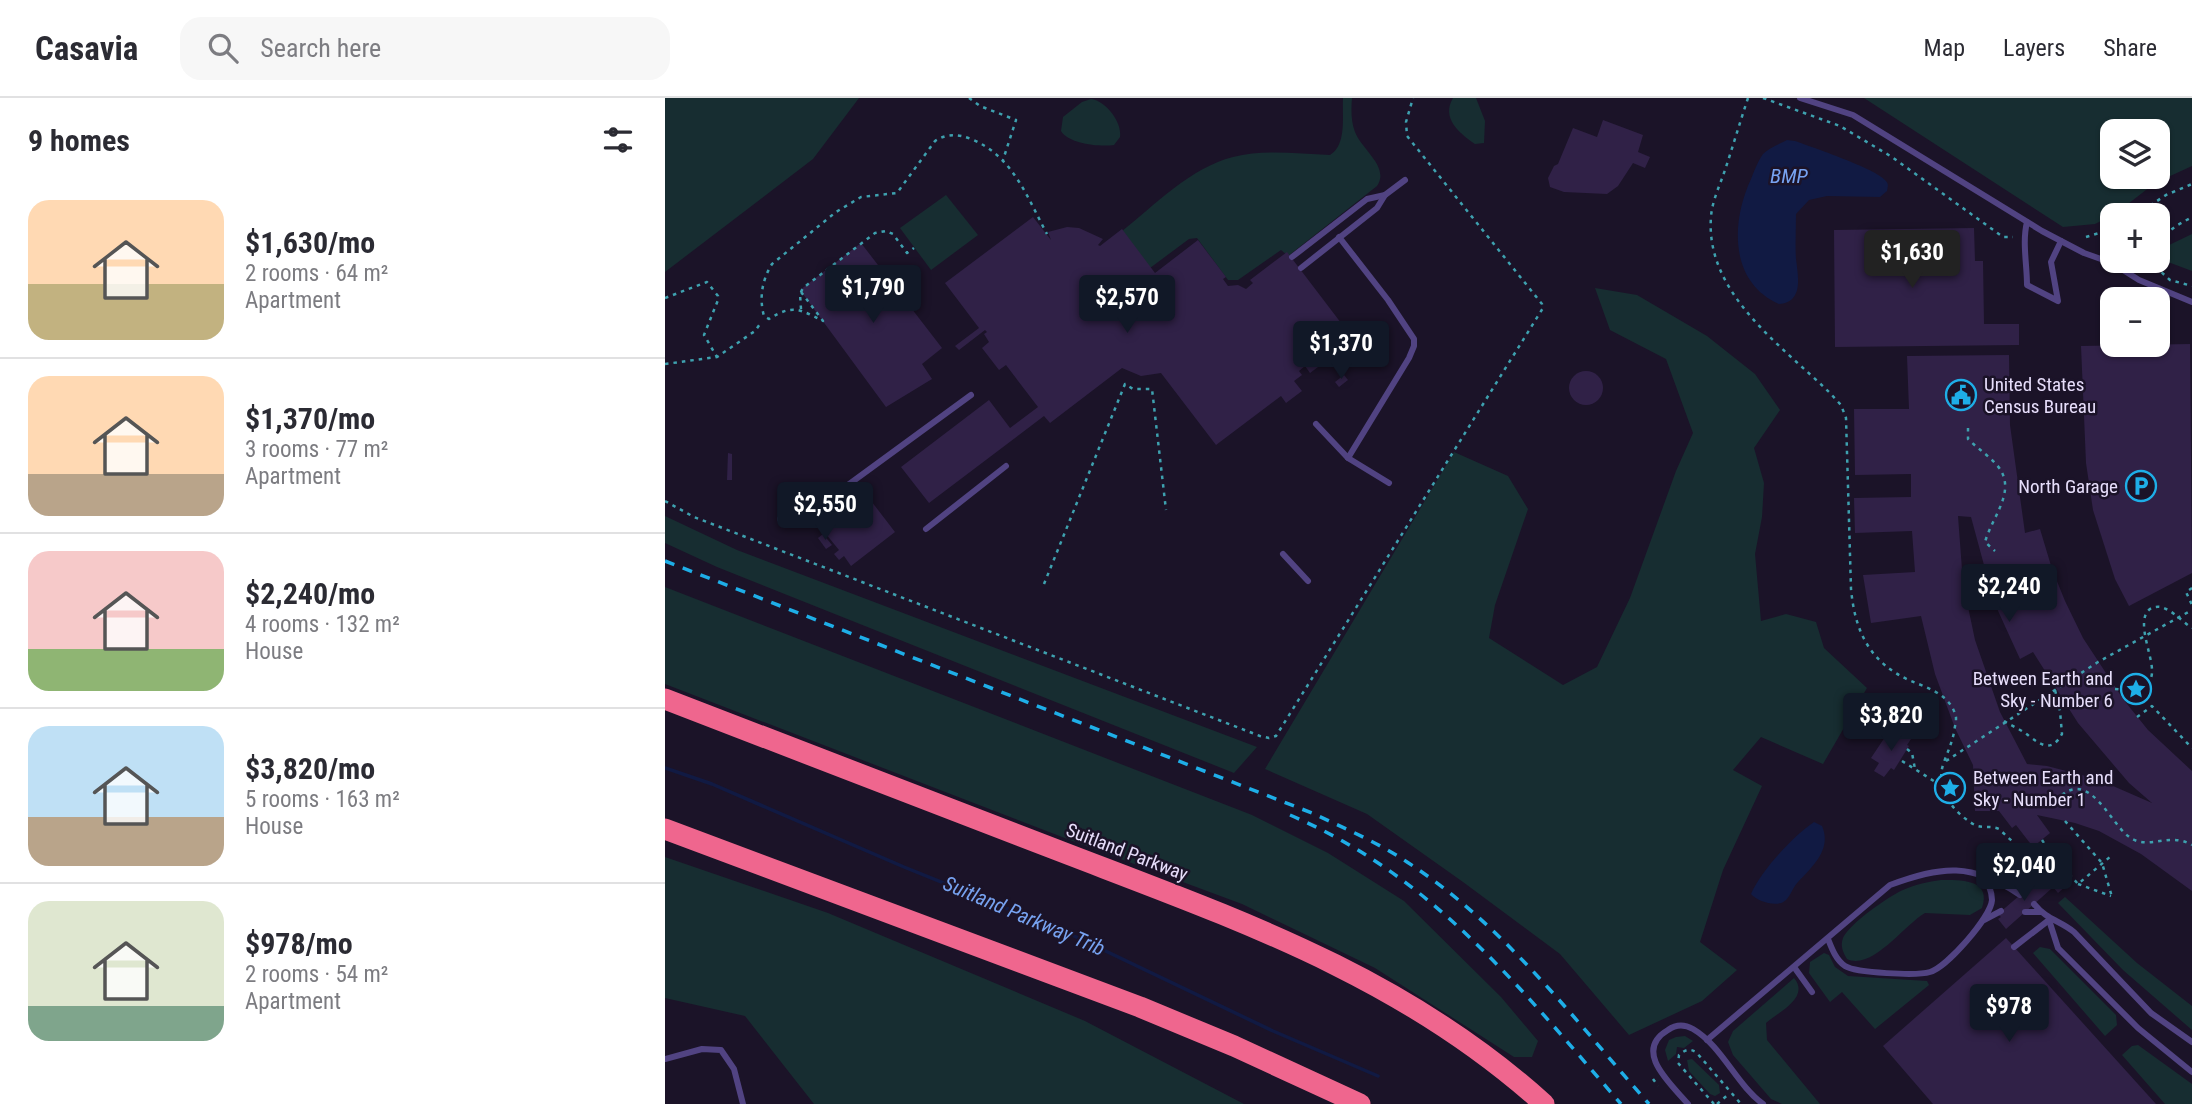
<!DOCTYPE html>
<html lang="en">
<head>
<meta charset="utf-8">
<style>
  :root { --surface:#fff; --page:#f7f7f7; --text:#2b2b33; --muted:#7c7c81; --line:#e1e1e2; --accent:#111827 }
  body { margin:0; font-family:"Roboto Condensed",sans-serif; background:var(--page); color:var(--text); height:100vh; display:flex; flex-direction:column; font-size:26px; white-space:nowrap }
  * { box-sizing:border-box; margin:0 }
  p { font-size:23px; color:var(--muted) }
  .icon { flex:none; width:38px; height:38px; fill:none; stroke:currentColor; stroke-width:2; stroke-linecap:round; stroke-linejoin:round }
  .map { position:relative; flex:1; overflow:hidden }
  .drawer { display:flex; flex-direction:column; background:var(--surface); width:665px }
  .drawer>* { flex:none }
  .tools { position:absolute; left:1435px; top:21px; display:grid; gap:14px }
  .tools a { display:grid; place-items:center; width:70px; height:70px; border-radius:14px; background:var(--surface); box-shadow:0 2px 5px #0004; font-size:35px }
  .price { position:absolute; translate:-50% -60px; padding:0 16px; border-radius:7px; background:var(--accent); color:#fff; font-size:23px; line-height:46px; filter:drop-shadow(0 2px 4px #0008) }
  .price::after { content:''; position:absolute; left:50%; top:42px; width:21px; height:16px; margin-left:-10px; background:inherit; clip-path:polygon(0 0,100% 0,50% 100%) }
  .price.selected { background:#222; color:#fff }
  ul { padding:0; list-style:none }
  li { display:flex; align-items:center; gap:21px; height:175px; padding:0 28px }
  li+li { border-top:2px solid var(--line) }
  li span { display:grid; place-items:center; flex:none; width:196px; height:140px; border-radius:21px; color:#555 }
  li>.icon { margin-inline-start:auto }
  span .icon { width:84px; height:84px; fill:#fffc; stroke-width:1 }
  li b { font-size:30px }
  h2 { display:flex; justify-content:space-between; align-items:center; height:84px; padding:0 28px; font-size:30px }
  header { display:flex; align-items:center; gap:42px; box-sizing:border-box; height:98px; padding:0 35px; background:var(--surface); border-bottom:2px solid var(--line) }
  header strong { font-size:33px }
  nav { display:flex; gap:38px; margin-inline-start:auto; font-size:24px }
  .search { width:490px; height:63px; background:var(--page); display:flex; align-items:center; gap:18px; box-sizing:border-box; padding:0 24px; border-radius:21px; color:var(--muted); font-size:26px }
  main { display:flex; flex:1; min-height:0 }
  .map>svg:first-child { display:block }
  .green { fill:#172d31; fill-rule:evenodd }
  .water { fill:#111a43 }
  .lines { fill:none; stroke-linecap:round; stroke-linejoin:round }
  .stream { stroke:#111a43; stroke-width:3.5 }
  .building { fill:#302147; fill-rule:evenodd }
  .path { stroke:#3ea1af; stroke-width:2.5; stroke-dasharray:3.5 5; stroke-linecap:butt }
  .lane { stroke:#514382; stroke-width:6 }
  .highway { stroke:#ef668e; stroke-width:21 }
  .rail { stroke:#1eaee7; stroke-width:3.5; stroke-dasharray:10 9; stroke-linecap:butt }
  .labels { text-anchor:middle; dominant-baseline:central; stroke-width:5; stroke-linejoin:round; paint-order:stroke }
  .poi-label { font-size:19px; fill:#e7defb; stroke:#1b1328; text-anchor:start }
  .street-label { font-size:19px; fill:#e7defb; stroke:#1b1328 }
  .water-label { font-size:21px; font-style:italic; fill:#77a2f0; stroke:#1b1328 }
</style>
</head>
<body>
<header>
<strong>Casavia</strong>
<div class="search"><svg class="icon" aria-label="search" viewBox="0 0 24 24"><circle cx="10" cy="10" r="6"/><path d="M15 15l6 6"/></svg>Search here</div>
<nav><a>Map</a><a>Layers</a><a>Share</a></nav>
</header>
<main>
<section class="drawer">
<h2>9 homes<svg class="icon" aria-label="filters" viewBox="0 0 24 24"><path d="M4 7h16M4 17h16"/><circle cx="9" cy="7" r="2"/><circle cx="15" cy="17" r="2"/></svg></h2>
<ul>
<li><span style="background:linear-gradient(#ffd9b3 60%,#c2b280 0)"><svg class="icon" aria-label="home" viewBox="0 0 24 24"><path d="M3 11l9-7 9 7M6 9v11h12V9"/></svg></span><div><b>$1,630/mo</b><p>2 rooms · 64 m²</p><p>Apartment</p></div></li>
<li><span style="background:linear-gradient(#ffd9b3 70%,#b9a48a 0)"><svg class="icon" aria-label="home" viewBox="0 0 24 24"><path d="M3 11l9-7 9 7M6 9v11h12V9"/></svg></span><div><b>$1,370/mo</b><p>3 rooms · 77 m²</p><p>Apartment</p></div></li>
<li><span style="background:linear-gradient(#f6c9c9 70%,#8fb573 0)"><svg class="icon" aria-label="home" viewBox="0 0 24 24"><path d="M3 11l9-7 9 7M6 9v11h12V9"/></svg></span><div><b>$2,240/mo</b><p>4 rooms · 132 m²</p><p>House</p></div></li>
<li><span style="background:linear-gradient(#bfe0f5 65%,#b9a48a 0)"><svg class="icon" aria-label="home" viewBox="0 0 24 24"><path d="M3 11l9-7 9 7M6 9v11h12V9"/></svg></span><div><b>$3,820/mo</b><p>5 rooms · 163 m²</p><p>House</p></div></li>
<li><span style="background:linear-gradient(#dfe7d0 75%,#7fa58c 0)"><svg class="icon" aria-label="home" viewBox="0 0 24 24"><path d="M3 11l9-7 9 7M6 9v11h12V9"/></svg></span><div><b>$978/mo</b><p>2 rooms · 54 m²</p><p>Apartment</p></div></li>
</ul>
</section>
<div class="map">
<svg width="1527" height="1006" viewBox="0 0 1527 1006">
  <rect width="100%" height="100%" fill="#1b1328"/>
  <g class="green">
    <path d="M0 0H194L148 61 0 174Z"/>
    <path d="M678 0H687C686 11 686 24 690 34 697 52 725 69 712 88L623 158 616 152 573 182H563L532 140 524 141 485 170 456 134C490 107 525 70 568 59 598 51 633 56 665 57 682 47 677 18 678 0Z"/>
    <path d="M788 0H811L820 23 819 45 810 46C794 35 776 20 788 0Z"/>
    <path d="M1199 0H1527V68L1490 85 1450 116 1430 126 1398 129ZM1447 33H1493V79H1447Z"/>
    <path d="M426 1C441 3 457 24 455 39L449 47C434 49 404 46 396 33L398 19 417 4Z"/>
    <path d="M281 97 313 137 266 172 235 130Z"/>
    <path d="M1527 136V173L1503 164 1500 149Z"/>
    <path d="M930 190 972 197 1042 238 1090 276 1115 312 1089 350 1099 385 1097 419 1090 456 1096 523 1121 516 1151 524 1159 550 1202 590 1158 666 1096 639 1068 672 1097 688 1058 772 1035 844 1072 872 1037 903 964 937 895 856 798 784 702 716 600 671 789 354 843 378 863 411 830 507 824 540 898 587 932 569 965 500 1011 373 1028 335 1001 261 945 232Z"/>
    <path d="M0 418 72 452 592 649 569 675 52 469 0 445Z"/>
    <path d="M0 489 587 717 663 755 739 803 836 899 873 943 867 959H849L710 870 577 806 418 747 0 586Z"/>
    <path d="M0 759 163 815 420 923 579 1006H149L80 918 0 900Z"/>
    <path d="M1276 782C1296 782 1327 781 1317 810L1305 817 1260 815C1239 827 1207 873 1182 861 1178 854 1175 848 1178 840 1184 826 1224 798 1238 792 1251 786 1263 784 1276 782Z"/>
    <path d="M1400 799 1472 865 1527 908V932L1458 872 1393 805Z"/>
    <path d="M1375 849 1385 851 1451 917 1452 927 1440 938 1368 855Z"/>
    <path d="M1159 855 1164 857 1170 869 1183 878 1262 883 1264 887 1210 931 1177 894 1165 904 1144 875 1145 864Z"/>
    <path d="M1129 880C1145 899 1115 913 1101 925L1102 942 1155 1006H1117L1106 1001 1068 957 1063 944 1068 933Z"/>
    <path d="M1020 938 1028 943 1019 950 1012 949 1011 956 1003 963 1000 952 1004 942 1011 939Z"/>
    <path d="M1473 947 1527 986V1006H1500L1457 957 1467 948Z"/>
    <path d="M1027 961 1054 987 1055 995 1050 998 1045 996 1024 973 1022 962Z"/>
  </g>
  <g class="water">
    <path d="M1122 42 1130 43C1147 49 1211 71 1220 82 1224 86 1223 87 1222 93L1215 99 1162 98 1144 102 1131 116C1131 131 1130 146 1131 161 1133 178 1139 204 1114 206 1064 184 1066 124 1086 81 1089 73 1093 63 1098 56 1104 50 1114 46 1122 42Z"/>
    <path d="M1149 724 1157 728C1167 751 1148 768 1133 784 1128 789 1126 797 1121 802 1113 810 1093 804 1086 796 1096 773 1128 738 1149 724Z"/>
  </g>
  <g class="lines">
    <path class="stream" d="M0 670 47 686 239 769 405 836 608 933 713 978"/>
  </g>
  <g class="building">
    <path d="M938 22 978 37 973 54 985 59 980 70 968 65 953 88 942 96 899 94 885 89 883 80 889 68 893 66 908 30 932 39Z"/>
    <path d="M368 119 386 142 383 134 402 129 414 130 438 141 433 147 435 148 457 131 490 175 533 142 561 179 558 181 563 188 573 187 581 191 588 185 585 182 622 154 689 242 645 275 640 268 634 273 637 277 629 283 637 293 621 305 616 298 551 347 496 275 476 278 457 270 385 325 379 318 264 405 236 369 324 302 345 330 373 309 341 267 334 272 317 250 324 244 319 236 322 234 320 232 294 252 290 248 314 230 280 185Z"/>
    <path d="M1309 130 1310 163H1318L1319 226H1354V247L1170 249 1169 132Z"/>
    <path d="M196 145 277 250 257 266 267 281 221 309 135 192Z"/>
    <path d="M1525 246 1527 475 1464 508 1450 481 1428 412 1421 365 1416 248Z"/>
    <path d="M1344 257 1345 327 1360 435 1375 431 1387 471 1400 503 1418 540 1458 601 1483 632 1527 673V793L1476 756 1434 733 1410 725 1372 717 1385 735 1368 749 1351 727 1347 730 1334 713H1310L1308 667 1290 630 1270 576 1256 518 1206 525 1198 477 1250 474 1247 433 1190 435 1189 400 1246 399V376L1190 377 1189 311H1244L1242 258ZM1293 418 1306 419 1329 504 1355 561 1368 554 1413 625 1464 685 1487 705 1432 681 1382 668 1362 666 1335 614 1310 542 1298 485Z"/>
    <circle cx="921" cy="290" r="17"/>
    <path d="M679 277 683 282 674 289 670 284Z"/>
    <path d="M63 355 67 356V382H62Z"/>
    <path d="M200 395 230 434 186 468 179 458 174 462 169 456 174 452 156 430Z"/>
    <path d="M158 436 167 447 161 451 153 440Z"/>
    <path d="M1232 632 1246 641 1242 647 1244 648 1229 672 1226 670 1219 679 1209 673 1214 665 1206 660 1222 636 1228 639Z"/>
    <path d="M1380 763 1401 788 1393 795 1372 770Z"/>
    <path d="M1376 779 1386 791 1341 831 1333 821 1336 819 1333 816Z"/>
    <path d="M1341 840 1491 1006H1268L1218 948Z"/>
  </g>
  <g class="lines">
    <g class="path">
      <path d="M304 0 315 8 351 22 338 62"/>
      <path d="M1083 0C1075 24 1068 48 1060 72 1055 87 1047 103 1046 119 1040 195 1116 247 1165 295L1176 307 1181 320 1186 491C1190 534 1205 565 1246 583 1261 589 1282 596 1289 613 1293 620 1290 626 1289 634 1287 645 1283 653 1279 664 1269 690 1287 713 1308 726 1316 731 1325 727 1334 731L1363 758 1386 756 1413 786 1446 758"/>
      <path d="M1098 0 1175 28 1227 59 1338 139H1348"/>
      <path d="M1471 117 1501 97 1527 86"/>
      <path d="M1421 139 1447 131"/>
      <path d="M1493 142 1511 128 1527 119"/>
      <path d="M1484 163 1505 182 1527 188"/>
      <path d="M136 194 158 223C134 211 128 206 104 221L99 218C94 200 97 182 107 166L171 114 196 99 232 95 270 43C283 35 293 36 306 41 348 58 362 99 382 136"/>
      <path d="M0 200 42 184 53 198V202L39 237 52 259"/>
      <path d="M136 211 135 196 138 190 210 135 221 133 228 136 242 155 249 150"/>
      <path d="M0 266 52 259 90 233 95 226"/>
      <path d="M1303 330V341C1311 349 1320 355 1328 363 1356 389 1328 416 1320 444L1330 453"/>
      <path d="M0 403 29 419 595 638 604 640 611 638 878 210 877 206 742 38 741 24 748 0"/>
      <path d="M379 486 460 286 468 291H487L501 412"/>
      <path d="M1527 490 1521 494 1527 507"/>
      <path d="M1450 591 1470 593C1479 590 1487 584 1487 574 1488 558 1470 522 1485 511 1490 508 1496 508 1501 511 1510 515 1518 524 1527 530"/>
      <path d="M1472 619 1487 608 1527 650"/>
      <path d="M1339 623C1347 628 1357 632 1364 638 1377 648 1387 654 1397 636L1395 613 1390 592"/>
      <path d="M1242 651 1247 655 1250 671"/>
      <path d="M1237 663 1272 685H1277"/>
      <path d="M1281 663 1433 564 1527 512"/>
      <path d="M1397 697C1425 674 1445 724 1463 738 1483 754 1503 733 1527 747"/>
      <path d="M1400 723 1437 765 1447 799"/>
      <path d="M1377 742 1386 756"/>
      <path d="M1413 786 1446 798"/>
      <path d="M1380 789 1389 774 1396 767"/>
      <path d="M988 981 993 988"/>
      <path d="M1049 1006 1013 965 1014 957C1020 952 1024 950 1031 954L1076 1006"/>
      <path d="M1052 1006 1065 995"/>
    </g>
    <g class="lane">
      <path d="M1135 0 1188 17 1377 133 1419 155 1447 165 1474 182 1527 204"/>
      <path d="M1362 124C1357 144 1362 166 1362 187L1393 203 1386 164 1396 143"/>
      <path d="M674 139 723 202 749 241V248L744 260 683 360"/>
      <path d="M627 159 702 101 720 97"/>
      <path d="M636 170 712 110 720 97 740 82"/>
      <path d="M651 326 683 360 724 385"/>
      <path d="M115 421 135 422 306 297"/>
      <path d="M261 431 341 368"/>
      <path d="M618 456 643 483"/>
      <path d="M1369 806C1382 822 1394 822 1409 834L1486 915 1527 944"/>
      <path d="M1360 814H1376"/>
      <path d="M1319 822 1336 813"/>
      <path d="M1384 822 1393 850 1473 930 1527 974"/>
      <path d="M1163 841C1167 851 1171 862 1180 868 1191 875 1252 878 1265 874 1282 869 1326 819 1327 802 1327 792 1323 785 1317 778"/>
      <path d="M1349 849 1384 822"/>
      <path d="M1129 869 1147 894"/>
      <path d="M1042 942 1225 787C1276 768 1307 764 1355 797"/>
      <path d="M0 961 37 951 56 952 69 971 78 1006"/>
      <path d="M1023 1006C1006 986 967 953 1003 932 1010 927 1019 926 1028 931 1057 948 1071 986 1098 1006"/>
    </g>
    <g class="highway">
      <path d="M0 601C135 653 270 705 405 757 577 823 740 880 879 1006"/>
      <path d="M0 731 475 909 569 948 695 1006"/>
    </g>
    <g class="rail">
      <path d="M0 463 647 715C679 730 712 744 742 764 838 826 909 921 984 1006"/>
      <path d="M625 717C768 778 857 892 956 1006"/>
    </g>
  </g>
  <defs>
    <g id="civic-ring" transform="scale(1.575)"><circle r="9.5" fill="#1b1328" stroke="#1eaee7" stroke-width="1.5"/><path d="M-.6-6.5H3V-4.5H.6V-3L4-1V1h2V6H-6V1h2V-1L-.6-3ZM-1.2 2.5V6h2.4V2.5Z" fill="#1eaee7"/></g>
    <g id="parking-ring" transform="scale(1.575)"><circle r="9.5" fill="#1b1328" stroke="#1eaee7" stroke-width="1.5"/><path d="M-3.5-5.5H1a3.5 3.5 0 0 1 0 7H-1V5.5H-3.5ZM-1-3.4V-.6H.8a1.4 1.4 0 0 0 0-2.8Z" fill="#1eaee7"/></g>
    <g id="sight-ring" transform="scale(1.575)"><circle r="9.5" fill="#1b1328" stroke="#1eaee7" stroke-width="1.5"/><path d="M0-6L1.8-2.2L6-1.7L2.9 1.2L3.7 5.4L0 3.3L-3.7 5.4L-2.9 1.2L-6-1.7L-1.8-2.2Z" fill="#1eaee7"/></g>
  </defs>
  <g fill-rule="evenodd">
    <use href="#civic-ring" x="1296" y="297"/>
    <use href="#parking-ring" x="1476" y="388"/>
    <use href="#sight-ring" x="1471" y="591"/>
    <use href="#sight-ring" x="1285" y="690"/>
  </g>
  <g class="labels">
    <g class="poi-label">
      <text x="1319" y="286">United States<tspan x="1319" dy="22">Census Bureau</tspan></text>
      <text x="1453" y="388" text-anchor="end">North Garage</text>
      <text x="1448" y="580" text-anchor="end">Between Earth and<tspan x="1448" dy="22">Sky - Number 6</tspan></text>
      <text x="1308" y="679">Between Earth and<tspan x="1308" dy="22">Sky - Number 1</tspan></text>
    </g>
    <g class="street-label">
      <text transform="translate(462 754) rotate(21)">Suitland Parkway</text>
    </g>
    <g class="water-label">
      <text x="1124" y="78">BMP</text>
      <text transform="translate(359 818) rotate(23)">Suitland Parkway Trib</text>
    </g>
  </g>
</svg>
<div class="tools">
<a><svg class="icon" aria-label="layers" viewBox="0 0 24 24"><path d="M12 4l9 5-9 5-9-5zM3 14l9 5 9-5"/></svg></a>
<a>+</a>
<a>−</a>
</div>
<b class="price selected" style="left:1247px;top:192px">$1,630</b>
<b class="price" style="left:208px;top:227px">$1,790</b>
<b class="price" style="left:462px;top:237px">$2,570</b>
<b class="price" style="left:676px;top:283px">$1,370</b>
<b class="price" style="left:160px;top:444px">$2,550</b>
<b class="price" style="left:1344px;top:526px">$2,240</b>
<b class="price" style="left:1226px;top:655px">$3,820</b>
<b class="price" style="left:1359px;top:805px">$2,040</b>
<b class="price" style="left:1344px;top:946px">$978</b>
</div>
</main>
</body>
</html>
